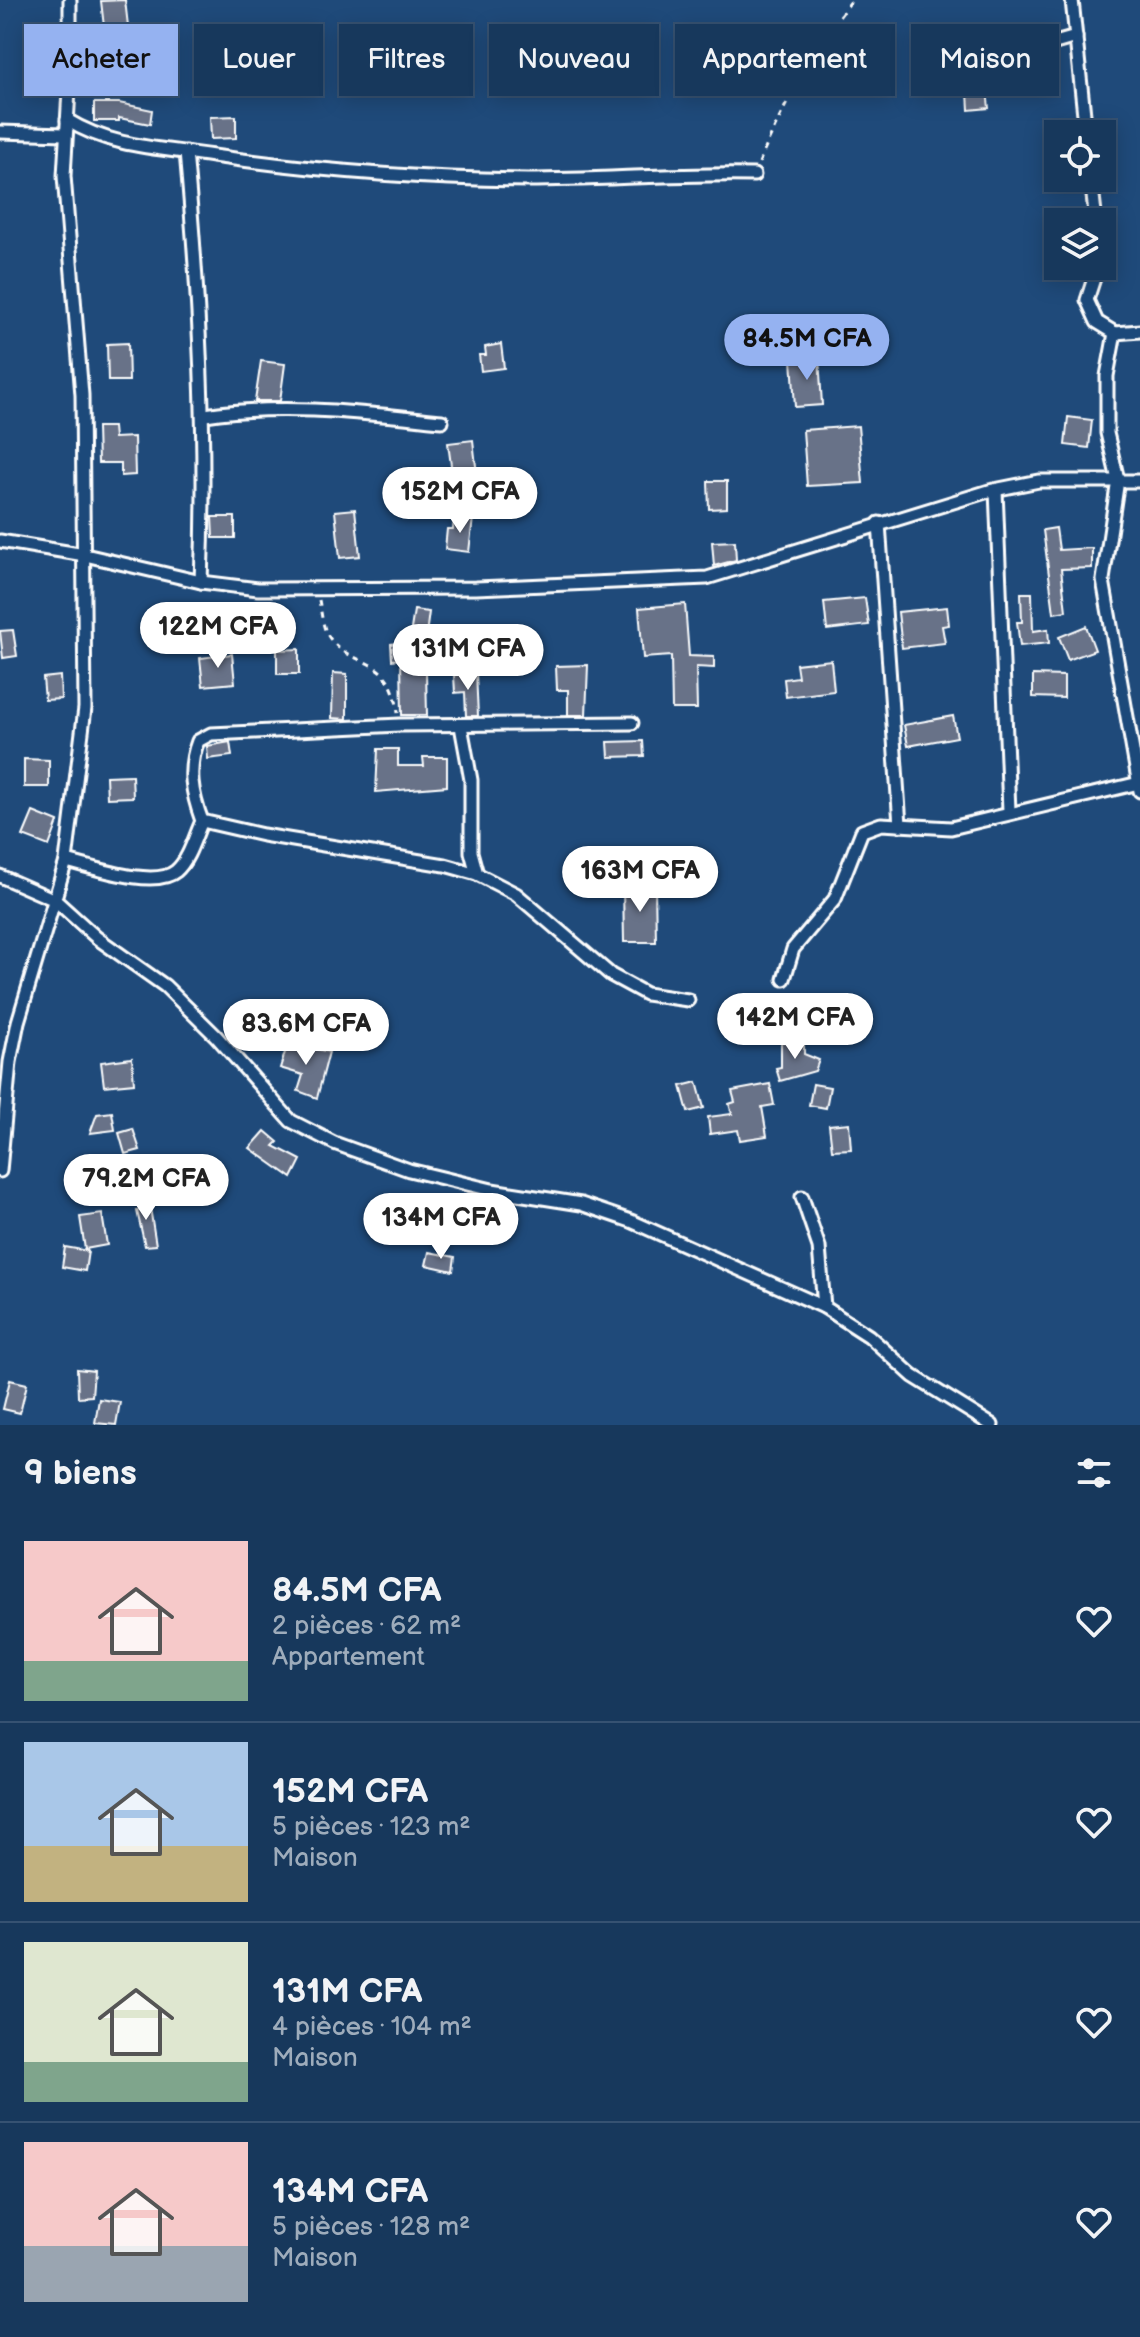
<!DOCTYPE html>
<html lang="fr">
<head>
<meta charset="utf-8">
<style>
  :root { --surface:#17385c; --page:#203f62; --text:#f1f3f6; --muted:#9eacbb; --line:#365272; --accent:#95b2f1 }
  body { margin:0; font-family:"Balsamiq Sans",sans-serif; background:var(--page); color:var(--text); height:100vh; display:flex; flex-direction:column; font-size:30px; white-space:nowrap }
  * { box-sizing:border-box; margin:0 }
  p { font-size:26px; color:var(--muted) }
  .icon { flex:none; width:44px; height:44px; fill:none; stroke:currentColor; stroke-width:2; stroke-linecap:round; stroke-linejoin:round }
  .map { position:relative; height:1425px; overflow:hidden }
  .side { display:flex; flex-direction:column; background:var(--surface); flex:1 }
  .side>* { flex:none }
  .banner { position:absolute; left:24px; top:24px; width:1092px; height:72px; display:flex; gap:16px }
  .controls { position:absolute; left:1044px; top:120px; display:grid; gap:16px }
  .controls a { display:grid; place-items:center; width:72px; height:72px; border-radius:0px; background:var(--surface); box-shadow:0 4px 20px #0003,0 0 0 2px var(--line); font-size:40px }
  .price { position:absolute; translate:-50% -68px; padding:0 18px; border-radius:28px; background:#fff; color:#222; font-size:26px; line-height:52px; filter:drop-shadow(0 2px 4px #0008) }
  .price::after { content:''; position:absolute; left:50%; top:48px; width:24px; height:18px; margin-left:-12px; background:inherit; clip-path:polygon(0 0,100% 0,50% 100%) }
  .price.current { background:var(--accent); color:#111 }
  ul { padding:0; list-style:none }
  li { display:flex; align-items:center; gap:24px; height:200px; padding:0 24px }
  li+li { border-top:2px solid var(--line) }
  li span { display:grid; place-items:center; flex:none; width:224px; height:160px; border-radius:0px; color:#555 }
  li>.icon { margin-inline-start:auto }
  span .icon { width:96px; height:96px; fill:#fffc; stroke-width:1 }
  li b { font-size:34px }
  h2 { display:flex; justify-content:space-between; align-items:center; height:96px; padding:0 24px; font-size:34px }
  .tag { padding:0 28px; border-radius:0px; background:var(--surface); box-shadow:0 4px 20px #0003,0 0 0 2px var(--line); font-size:28px; line-height:72px }
  .tag.current { background:var(--accent); color:#111 }
  .map>svg:first-child { display:block }
  .building { fill:#687288; stroke:#fff; stroke-width:2 }
  .lines { fill:none; stroke-linecap:round; stroke-linejoin:round }
  .street-casing { stroke:#fff; stroke-width:17 }
  .path { stroke:#fff; stroke-width:3; stroke-dasharray:6 6; stroke-linecap:butt }
  .street { stroke:#1f4a7a; stroke-width:11 }
</style>
</head>
<body>
<div class="map">
<svg width="1140" height="1425" viewBox="0 0 1140 1425">
  <rect width="100%" height="100%" fill="#1f4a7a"/>
  <filter id="ink" filterUnits="userSpaceOnUse"><feTurbulence type="fractalNoise" baseFrequency=".0125" numOctaves="2"/><feDisplacementMap in="SourceGraphic" scale="16" xChannelSelector="R" yChannelSelector="G"/><feConvolveMatrix kernelMatrix="1 2 1 2 8 2 1 2 1" color-interpolation-filters="sRGB"/></filter>
  <g filter="url(#ink)">
    <g class="building">
      <path d="M125 0 128 26 122 27 125 65 103 67 101 44H106L101 1Z"/>
      <path d="M987 91 989 108 969 110 968 92Z"/>
      <path d="M94 103H119L152 110 150 124 119 118V121H94Z"/>
      <path d="M236 116V138L211 139 210 117Z"/>
      <path d="M128 343 129 381H108L107 344Z"/>
      <path d="M501 344 504 368 481 371 479 355H486L485 347Z"/>
      <path d="M819 357 822 405 795 407 792 359Z"/>
      <path d="M261 361 285 364 280 401H255Z"/>
      <path d="M1068 417 1092 420 1089 448 1065 445Z"/>
      <path d="M858 426 863 483 807 486 803 430Z"/>
      <path d="M97 427H113L114 438 134 437 135 475 121 476V463H98Z"/>
      <path d="M473 440 479 492 455 495 448 443Z"/>
      <path d="M708 481H727V508L709 509Z"/>
      <path d="M355 509 360 556 340 558 335 511Z"/>
      <path d="M454 516 473 518 469 552 445 549 447 529H453Z"/>
      <path d="M212 517H235V538H213Z"/>
      <path d="M1056 528 1059 550 1092 548V568L1061 569 1066 611 1054 613 1043 530Z"/>
      <path d="M735 541 736 560 714 566 712 542Z"/>
      <path d="M1021 593H1032L1033 631 1048 629 1049 643 1020 646 1017 622H1022Z"/>
      <path d="M865 598 869 625 827 630 824 602Z"/>
      <path d="M685 604 689 656 714 657V668L696 667 697 709H672L671 656 643 658 639 608Z"/>
      <path d="M947 607 949 625 942 626 945 643 902 648 898 612Z"/>
      <path d="M414 610 429 612 425 642 452 639 456 667 426 671 427 715H402L401 659 392 660 391 644 409 642Z"/>
      <path d="M1086 626 1095 650 1068 660 1059 637Z"/>
      <path d="M13 630 17 656 3 658 0 631Z"/>
      <path d="M299 649V674H277V650Z"/>
      <path d="M232 654 235 683 203 686 200 658Z"/>
      <path d="M831 660 834 691 786 697 784 679 798 677 796 664Z"/>
      <path d="M588 665 586 715H568V690H557L556 666Z"/>
      <path d="M333 673 347 674V719L332 718Z"/>
      <path d="M476 673 478 716H466L465 692 455 693 454 675Z"/>
      <path d="M1033 675 1064 676V698L1033 697Z"/>
      <path d="M60 676 61 699 45 700 43 678Z"/>
      <path d="M953 716 957 737 908 746 904 725Z"/>
      <path d="M643 741 644 756 609 757 608 742Z"/>
      <path d="M230 742 232 756 208 759 207 746Z"/>
      <path d="M378 749H398V766H424L423 757H447V786L376 792Z"/>
      <path d="M24 759 49 760V787H24Z"/>
      <path d="M132 775 133 797 107 798 106 776Z"/>
      <path d="M33 812 58 822 49 846 23 836Z"/>
      <path d="M655 885 656 942H624L623 886Z"/>
      <path d="M781 1042H804V1054L819 1060 815 1071 780 1081 776 1068 781 1067Z"/>
      <path d="M288 1043 329 1052 317 1098 298 1091 303 1075 280 1068Z"/>
      <path d="M132 1058 134 1083 104 1086 101 1062Z"/>
      <path d="M697 1082 704 1108 688 1112 681 1086Z"/>
      <path d="M770 1084 774 1105 762 1107 767 1136 740 1140 738 1130 710 1134 708 1117 732 1114 729 1104 735 1102 732 1091Z"/>
      <path d="M813 1084 830 1087 826 1108 809 1105Z"/>
      <path d="M112 1112 115 1130 90 1133 97 1114Z"/>
      <path d="M849 1123 851 1149 832 1150 829 1125Z"/>
      <path d="M133 1129 140 1150 125 1154 119 1133Z"/>
      <path d="M265 1131 278 1142 274 1146 301 1160 292 1178 250 1148Z"/>
      <path d="M148 1195 156 1245 145 1246 137 1211 141 1210 139 1196Z"/>
      <path d="M102 1214 107 1245 85 1249 80 1217Z"/>
      <path d="M65 1247 88 1251 85 1271 62 1267Z"/>
      <path d="M429 1252 455 1257 453 1271 426 1265Z"/>
      <path d="M77 1369 94 1371 92 1396 78 1397Z"/>
      <path d="M10 1380 27 1384 20 1413 3 1409Z"/>
      <path d="M99 1399 120 1402 116 1425 95 1423Z"/>
    </g>
    <g class="lines">
      <g class="street-casing">
        <g id="street">
          <path d="M1072 0 1086 134"/>
          <path d="M985 63 1076 37"/>
          <path d="M67 120C112 148 162 148 213 156 317 171 423 179 528 180 604 180 678 173 754 175"/>
          <path d="M0 132 65 134"/>
          <path d="M186 152C199 296 207 437 201 582"/>
          <path d="M1091 178 1096 222"/>
          <path d="M1098 266 1087 300 1097 322 1115 333 1107 376V433L1118 480 1103 580 1140 791"/>
          <path d="M1115 333 1140 331"/>
          <path d="M205 415C284 403 363 413 442 421"/>
          <path d="M996 490 1009 811"/>
          <path d="M879 523 900 825"/>
          <path d="M0 541 85 555 201 582 258 589 476 588 707 578 989 491 1039 481H1140"/>
          <path d="M461 726 471 780V852L477 874"/>
          <path d="M202 821 263 835 445 865 477 874 516 894 611 975 646 994 688 1000"/>
          <path d="M66 861C92 867 155 889 176 871 189 860 195 836 202 821 192 794 187 769 198 741L211 734 400 725 632 723"/>
          <path d="M0 876 55 900 97 938 165 986 216 1036 291 1121 334 1143 409 1170 492 1190 581 1204 631 1221 824 1307 869 1336 913 1376 992 1425"/>
          <path d="M784 979 793 949 835 899 862 831 881 824 951 828 1139 783"/>
          <path d="M0 1171 10 1062 18 1022 66 861 85 708 82 395 64 176 70 73V0"/>
          <path d="M802 1197 819 1247 824 1307"/>
        </g>
      </g>
      <g class="path">
        <path d="M759 163C784 104 813 50 852 0"/>
        <path d="M319 600C321 610 322 623 326 632 347 672 391 648 398 713"/>
      </g>
      <use href="#street" class="street"/>
    </g>
  </g>
</svg>
<div class="controls">
<a><svg class="icon" aria-label="locate" viewBox="0 0 24 24"><circle cx="12" cy="12" r="6"/><path d="M12 2v4M12 18v4M2 12h4M18 12h4"/></svg></a>
<a><svg class="icon" aria-label="layers" viewBox="0 0 24 24"><path d="M12 4l9 5-9 5-9-5zM3 14l9 5 9-5"/></svg></a>
</div>
<b class="price current" style="left:807px;top:382px">84.5M CFA</b>
<b class="price" style="left:460px;top:535px">152M CFA</b>
<b class="price" style="left:218px;top:670px">122M CFA</b>
<b class="price" style="left:468px;top:692px">131M CFA</b>
<b class="price" style="left:640px;top:914px">163M CFA</b>
<b class="price" style="left:795px;top:1061px">142M CFA</b>
<b class="price" style="left:306px;top:1067px">83.6M CFA</b>
<b class="price" style="left:146px;top:1222px">79.2M CFA</b>
<b class="price" style="left:441px;top:1261px">134M CFA</b>
<div class="banner">
<a class="tag current">Acheter</a>
<a class="tag">Louer</a>
<a class="tag">Filtres</a>
<a class="tag">Nouveau</a>
<a class="tag">Appartement</a>
<a class="tag">Maison</a>
</div>
</div>
<section class="side">
<h2>9 biens<svg class="icon" aria-label="filters" viewBox="0 0 24 24"><path d="M4 7h16M4 17h16"/><circle cx="9" cy="7" r="2"/><circle cx="15" cy="17" r="2"/></svg></h2>
<ul>
<li><span style="background:linear-gradient(#f6c9c9 75%,#7fa58c 0)"><svg class="icon" aria-label="home" viewBox="0 0 24 24"><path d="M3 11l9-7 9 7M6 9v11h12V9"/></svg></span><div><b>84.5M CFA</b><p>2 pièces · 62 m²</p><p>Appartement</p></div><svg class="icon" aria-label="heart" viewBox="0 0 24 24"><path d="M12 20l-8-8c-3-5 5-10 8-4 3-6 11-1 8 4z"/></svg></li>
<li><span style="background:linear-gradient(#a9c7e8 65%,#c2b280 0)"><svg class="icon" aria-label="home" viewBox="0 0 24 24"><path d="M3 11l9-7 9 7M6 9v11h12V9"/></svg></span><div><b>152M CFA</b><p>5 pièces · 123 m²</p><p>Maison</p></div><svg class="icon" aria-label="heart" viewBox="0 0 24 24"><path d="M12 20l-8-8c-3-5 5-10 8-4 3-6 11-1 8 4z"/></svg></li>
<li><span style="background:linear-gradient(#dfe7d0 75%,#7fa58c 0)"><svg class="icon" aria-label="home" viewBox="0 0 24 24"><path d="M3 11l9-7 9 7M6 9v11h12V9"/></svg></span><div><b>131M CFA</b><p>4 pièces · 104 m²</p><p>Maison</p></div><svg class="icon" aria-label="heart" viewBox="0 0 24 24"><path d="M12 20l-8-8c-3-5 5-10 8-4 3-6 11-1 8 4z"/></svg></li>
<li><span style="background:linear-gradient(#f6c9c9 65%,#9aa5b1 0)"><svg class="icon" aria-label="home" viewBox="0 0 24 24"><path d="M3 11l9-7 9 7M6 9v11h12V9"/></svg></span><div><b>134M CFA</b><p>5 pièces · 128 m²</p><p>Maison</p></div><svg class="icon" aria-label="heart" viewBox="0 0 24 24"><path d="M12 20l-8-8c-3-5 5-10 8-4 3-6 11-1 8 4z"/></svg></li>
</ul>
</section>
</body>
</html>
